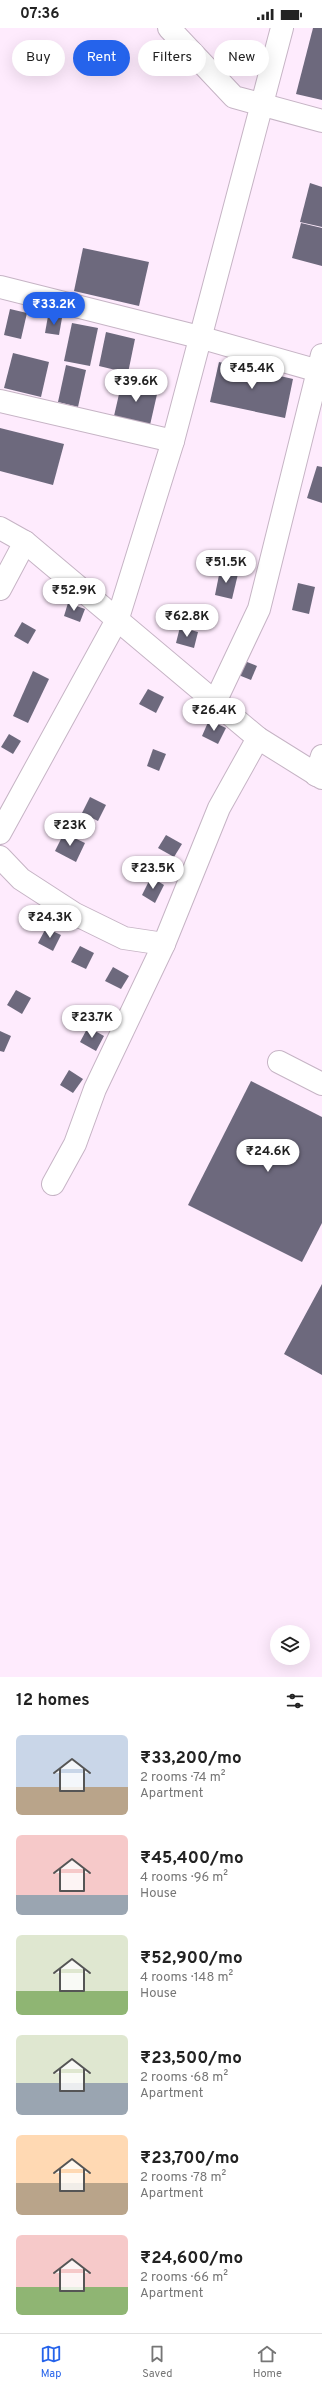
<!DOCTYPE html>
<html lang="en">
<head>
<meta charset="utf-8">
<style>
  :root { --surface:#fff; --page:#f6f6f6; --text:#222; --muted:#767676; --line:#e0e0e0; --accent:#2563eb }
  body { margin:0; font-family:Overpass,sans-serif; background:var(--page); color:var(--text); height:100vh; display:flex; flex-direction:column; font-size:15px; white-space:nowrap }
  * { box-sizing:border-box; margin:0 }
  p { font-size:13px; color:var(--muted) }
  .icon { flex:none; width:22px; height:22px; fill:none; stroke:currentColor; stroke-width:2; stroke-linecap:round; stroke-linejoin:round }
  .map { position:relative; height:1649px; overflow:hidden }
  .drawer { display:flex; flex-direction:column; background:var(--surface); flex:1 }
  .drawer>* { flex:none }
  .hud { position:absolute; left:12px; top:12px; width:298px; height:36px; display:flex; gap:8px }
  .buttons { position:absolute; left:270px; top:1597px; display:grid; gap:8px }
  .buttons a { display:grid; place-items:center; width:40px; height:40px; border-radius:50%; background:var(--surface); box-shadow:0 4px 16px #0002; font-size:20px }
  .price { position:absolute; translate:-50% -34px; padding:0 9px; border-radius:14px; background:#fff; color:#222; font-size:13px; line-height:26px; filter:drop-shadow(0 1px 2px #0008) }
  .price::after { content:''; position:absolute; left:50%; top:24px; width:12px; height:9px; margin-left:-6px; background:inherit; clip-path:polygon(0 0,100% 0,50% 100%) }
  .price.selected { background:var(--accent); color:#fff }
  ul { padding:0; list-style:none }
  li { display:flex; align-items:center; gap:12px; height:100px; padding:0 16px }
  li span { display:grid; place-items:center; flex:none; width:112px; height:80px; border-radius:6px; color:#555 }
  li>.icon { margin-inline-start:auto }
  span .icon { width:48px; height:48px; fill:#fffc; stroke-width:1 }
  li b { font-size:17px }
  h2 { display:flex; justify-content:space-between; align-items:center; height:48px; padding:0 16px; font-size:17px }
  .pill { padding:0 14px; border-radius:18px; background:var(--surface); box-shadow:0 4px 16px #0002; font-size:14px; line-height:36px }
  .pill.selected { background:var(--accent); color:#fff }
  .status { display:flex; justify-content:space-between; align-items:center; height:28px; padding:0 20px; background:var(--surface); direction:ltr }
  .status svg { height:11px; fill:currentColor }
  .tab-bar { display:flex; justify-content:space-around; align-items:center; height:56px; border-top:1px solid var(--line); background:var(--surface); font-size:11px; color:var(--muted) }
  .tab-bar a { display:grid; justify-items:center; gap:2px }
  .tab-bar .selected { color:var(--accent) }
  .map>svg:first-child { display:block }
  .building { fill:#6d697d }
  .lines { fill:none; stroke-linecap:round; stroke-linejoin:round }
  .minor-casing { stroke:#c6b4c5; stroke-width:24 }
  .minor { stroke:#fff; stroke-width:22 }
</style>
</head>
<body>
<div class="status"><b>07:36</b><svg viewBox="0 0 49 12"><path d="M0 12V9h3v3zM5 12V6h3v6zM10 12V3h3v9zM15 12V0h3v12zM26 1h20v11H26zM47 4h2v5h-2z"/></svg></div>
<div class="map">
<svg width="322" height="1649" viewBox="0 0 322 1649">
  <rect width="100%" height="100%" fill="#feebfd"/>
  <g class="building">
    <path d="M313 0H322V72L296 66Z"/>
    <path d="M310 155 322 159V199L300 194Z"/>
    <path d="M301 195 322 200V238L292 230Z"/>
    <path d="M83 220 149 234 139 278 74 263Z"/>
    <path d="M10 281 27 285 21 311 4 307Z"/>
    <path d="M48 288 62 290 59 307 45 305Z"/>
    <path d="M72 295 98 300 90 338 64 333Z"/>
    <path d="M106 304 135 311 128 345 99 338Z"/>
    <path d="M13 325 49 334 41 369 4 360Z"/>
    <path d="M219 334 293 351 285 390 210 374Z"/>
    <path d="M66 337 86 342 78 379 58 374Z"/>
    <path d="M122 353 158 362 150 397 114 388Z"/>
    <path d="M0 400 64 416 53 457 0 443Z"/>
    <path d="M317 438 322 439V475L307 470Z"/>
    <path d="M220 542 238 546 232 571 215 567Z"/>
    <path d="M298 555 315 559 309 586 292 582Z"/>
    <path d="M68 575 85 581 80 594 64 588Z"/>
    <path d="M22 594 36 602 28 616 14 608Z"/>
    <path d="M180 599 198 604 194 620 176 615Z"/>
    <path d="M242 632 257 638 251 652 236 646Z"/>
    <path d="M33 643 49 651 28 695 13 688Z"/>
    <path d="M148 661 164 669 156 685 139 676Z"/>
    <path d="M209 692 226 700 218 716 202 708Z"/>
    <path d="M9 706 21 713 13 726 1 719Z"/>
    <path d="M153 721 166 726 159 743 147 738Z"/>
    <path d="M90 769 106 777 98 793 82 785Z"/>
    <path d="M64 805 85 815 76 834 55 823Z"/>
    <path d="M166 807 182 816 174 829 158 820Z"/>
    <path d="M151 849 164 857 155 875 142 867Z"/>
    <path d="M46 900 61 907 53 923 38 915Z"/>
    <path d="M80 918 94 925 86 941 71 934Z"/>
    <path d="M113 939 129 948 121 961 105 953Z"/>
    <path d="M16 962 31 970 22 986 7 977Z"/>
    <path d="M88 999 104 1008 96 1023 80 1014Z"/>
    <path d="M0 1003 11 1008 4 1024 0 1023Z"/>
    <path d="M69 1042 83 1051 73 1065 60 1057Z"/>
    <path d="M251 1053 322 1089V1195L302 1234 188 1177Z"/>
    <path d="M322 1256V1347L284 1326Z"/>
  </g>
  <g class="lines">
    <g class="minor-casing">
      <g id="minor">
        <path d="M169 0 234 69 322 93"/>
        <path d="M0 259 199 309 322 344"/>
        <path d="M0 373 173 413"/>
        <path d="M0 500 25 514 258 710 322 750"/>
        <path d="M0 561 25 514"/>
        <path d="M215 674 259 581 322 327"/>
        <path d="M316 747 322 728"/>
        <path d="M0 805 118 590 173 413 282 0"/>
        <path d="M0 829 21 851 75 886 124 910 164 916"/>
        <path d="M279 1034 322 1056"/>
        <path d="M53 1156 75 1116 95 1061 164 916 219 780 258 710"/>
      </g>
    </g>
    <use href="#minor" class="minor"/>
  </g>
</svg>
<div class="buttons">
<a><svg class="icon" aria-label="layers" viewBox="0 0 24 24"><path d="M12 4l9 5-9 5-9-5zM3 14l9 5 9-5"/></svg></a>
</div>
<b class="price selected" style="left:54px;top:298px">₹33.2K</b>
<b class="price" style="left:252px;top:362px">₹45.4K</b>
<b class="price" style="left:136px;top:375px">₹39.6K</b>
<b class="price" style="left:226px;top:556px">₹51.5K</b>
<b class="price" style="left:74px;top:584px">₹52.9K</b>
<b class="price" style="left:187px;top:610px">₹62.8K</b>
<b class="price" style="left:214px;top:704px">₹26.4K</b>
<b class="price" style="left:70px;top:819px">₹23K</b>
<b class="price" style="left:153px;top:862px">₹23.5K</b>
<b class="price" style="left:50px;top:911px">₹24.3K</b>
<b class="price" style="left:92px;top:1011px">₹23.7K</b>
<b class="price" style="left:268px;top:1145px">₹24.6K</b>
<div class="hud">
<a class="pill">Buy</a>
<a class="pill selected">Rent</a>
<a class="pill">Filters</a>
<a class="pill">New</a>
</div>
</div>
<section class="drawer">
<h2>12 homes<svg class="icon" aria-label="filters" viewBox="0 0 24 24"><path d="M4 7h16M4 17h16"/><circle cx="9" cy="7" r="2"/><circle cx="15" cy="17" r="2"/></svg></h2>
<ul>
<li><span style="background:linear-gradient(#c9d6e8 65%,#b9a48a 0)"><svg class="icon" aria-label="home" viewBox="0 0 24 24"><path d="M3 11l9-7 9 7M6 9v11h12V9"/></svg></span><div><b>₹33,200/mo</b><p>2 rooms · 74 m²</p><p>Apartment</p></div></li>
<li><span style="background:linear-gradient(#f6c9c9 75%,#9aa5b1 0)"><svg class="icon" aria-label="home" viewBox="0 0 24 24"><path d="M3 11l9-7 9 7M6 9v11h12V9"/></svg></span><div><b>₹45,400/mo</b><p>4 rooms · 96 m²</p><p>House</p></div></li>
<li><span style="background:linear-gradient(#dfe7d0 70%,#8fb573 0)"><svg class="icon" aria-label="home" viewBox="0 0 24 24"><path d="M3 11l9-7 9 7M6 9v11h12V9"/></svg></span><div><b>₹52,900/mo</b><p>4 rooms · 148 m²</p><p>House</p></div></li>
<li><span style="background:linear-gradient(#dfe7d0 60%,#9aa5b1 0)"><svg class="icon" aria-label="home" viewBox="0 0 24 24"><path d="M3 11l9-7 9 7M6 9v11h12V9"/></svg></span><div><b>₹23,500/mo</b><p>2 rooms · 68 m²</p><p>Apartment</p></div></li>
<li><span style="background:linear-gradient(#ffd9b3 60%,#b9a48a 0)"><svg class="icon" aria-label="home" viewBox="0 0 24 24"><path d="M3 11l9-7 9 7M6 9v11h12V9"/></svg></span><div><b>₹23,700/mo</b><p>2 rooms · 78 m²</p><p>Apartment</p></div></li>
<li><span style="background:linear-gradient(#f6c9c9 65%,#8fb573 0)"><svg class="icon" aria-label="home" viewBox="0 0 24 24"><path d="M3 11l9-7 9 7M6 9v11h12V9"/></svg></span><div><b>₹24,600/mo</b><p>2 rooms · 66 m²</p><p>Apartment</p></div></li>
</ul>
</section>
<nav class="tab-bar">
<a class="selected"><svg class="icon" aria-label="map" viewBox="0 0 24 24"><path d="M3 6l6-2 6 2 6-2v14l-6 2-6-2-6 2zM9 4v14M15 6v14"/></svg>Map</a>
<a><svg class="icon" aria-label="saved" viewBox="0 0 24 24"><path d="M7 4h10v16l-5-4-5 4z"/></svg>Saved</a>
<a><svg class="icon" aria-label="home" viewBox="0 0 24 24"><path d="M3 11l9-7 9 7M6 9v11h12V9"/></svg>Home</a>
</nav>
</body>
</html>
